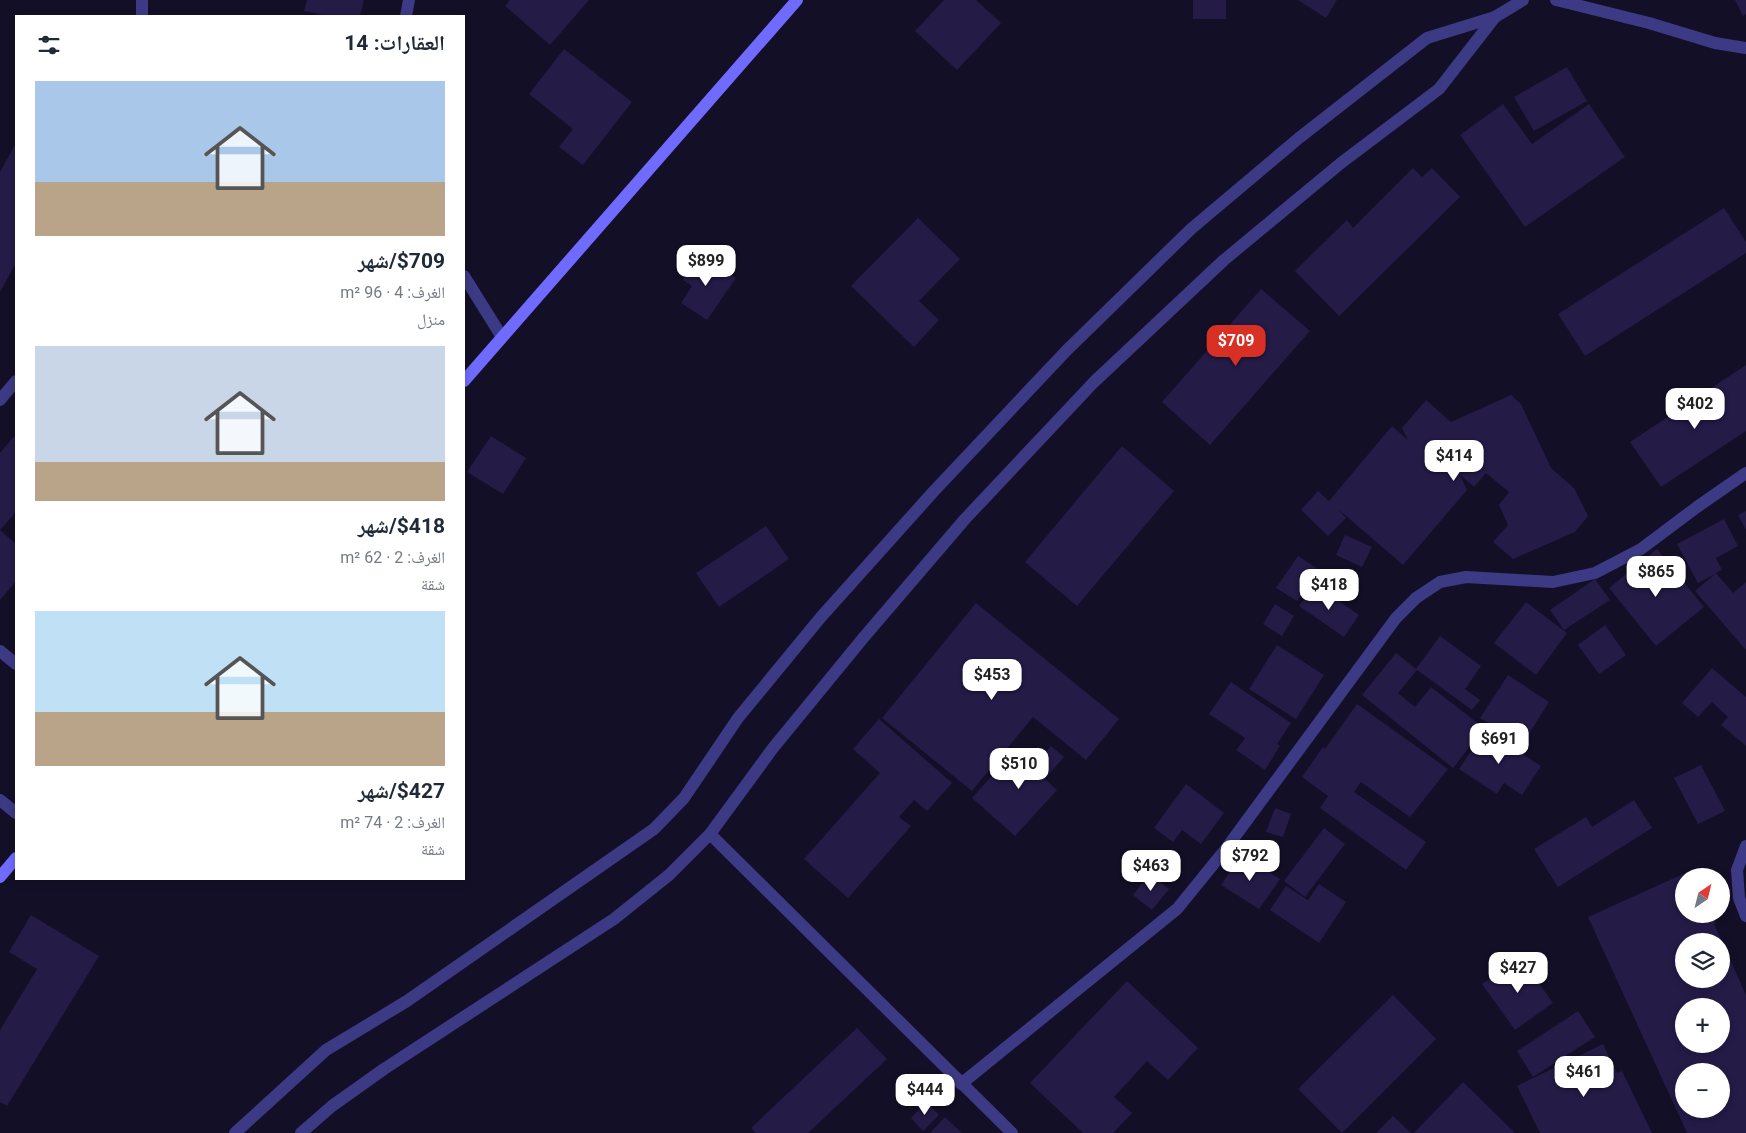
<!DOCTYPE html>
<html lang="ar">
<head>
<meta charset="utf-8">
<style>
  :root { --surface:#fff; --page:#f6f6f7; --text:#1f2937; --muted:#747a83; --accent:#d93025 }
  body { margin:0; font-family:Roboto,"Noto Naskh Arabic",sans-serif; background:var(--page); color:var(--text); direction:rtl; height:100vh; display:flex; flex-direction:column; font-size:19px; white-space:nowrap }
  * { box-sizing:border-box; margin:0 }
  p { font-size:16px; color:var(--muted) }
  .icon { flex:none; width:28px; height:28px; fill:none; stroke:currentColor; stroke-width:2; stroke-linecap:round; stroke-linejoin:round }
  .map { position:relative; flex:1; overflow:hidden; direction:ltr }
  .drawer { position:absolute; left:15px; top:15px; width:450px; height:865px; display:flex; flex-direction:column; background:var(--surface); border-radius:0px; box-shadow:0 2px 8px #0003; direction:rtl }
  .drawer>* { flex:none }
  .needle { width:32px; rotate:35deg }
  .controls { position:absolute; left:1675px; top:868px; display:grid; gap:10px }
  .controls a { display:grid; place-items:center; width:55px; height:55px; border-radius:50%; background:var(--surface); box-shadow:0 2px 8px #0003; font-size:25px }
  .price { position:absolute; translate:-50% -42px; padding:0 11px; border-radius:10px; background:#fff; color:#222; font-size:16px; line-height:32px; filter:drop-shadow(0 1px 2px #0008) }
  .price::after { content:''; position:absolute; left:50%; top:30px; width:15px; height:11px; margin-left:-8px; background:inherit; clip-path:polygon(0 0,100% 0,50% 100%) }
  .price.selected { background:var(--accent); color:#fff }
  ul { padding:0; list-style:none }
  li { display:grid; align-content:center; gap:10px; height:265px; padding:0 20px }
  li span { display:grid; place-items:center; height:155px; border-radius:0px; color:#555 }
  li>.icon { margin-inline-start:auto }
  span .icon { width:90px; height:90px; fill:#fffc; stroke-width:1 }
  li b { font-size:21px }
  h2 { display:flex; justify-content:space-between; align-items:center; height:60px; padding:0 20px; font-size:21px }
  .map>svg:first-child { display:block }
  .building { fill:#241b47; fill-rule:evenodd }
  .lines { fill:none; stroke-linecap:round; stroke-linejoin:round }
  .minor { stroke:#3d3a85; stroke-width:12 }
  .tertiary { stroke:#3d3a85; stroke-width:12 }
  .secondary { stroke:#6f6bff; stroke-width:12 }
</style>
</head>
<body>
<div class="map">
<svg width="1746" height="1133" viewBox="0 0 1746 1133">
  <rect width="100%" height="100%" fill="#130f26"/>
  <g class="building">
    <path d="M307 0H364L360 16H327L304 11Z"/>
    <path d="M510 0H589L550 45 505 6Z"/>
    <path d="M944 0H976L1001 23 957 70 915 31Z"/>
    <rect x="1193" y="0" width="33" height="19"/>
    <path d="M1298 0H1337L1326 18Z"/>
    <path d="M1735 0H1746V14L1743 16Z"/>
    <path d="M564 49 632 102 583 165 559 147 573 129 529 94Z"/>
    <path d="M1567 67 1587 101 1534 131 1514 97Z"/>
    <path d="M1503 104 1532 144 1589 104 1625 157 1525 227 1460 135Z"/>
    <path d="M16 143V263L0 292V172Z"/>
    <path d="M1413 168 1422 177 1432 168 1460 197 1339 316 1295 271 1347 220 1353 228Z"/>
    <path d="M1724 208 1746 242V253L1585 356 1558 314Z"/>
    <path d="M918 218 960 259 919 301 939 320 914 347 851 286Z"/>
    <path d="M700 254 736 278 707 320 681 303 692 286 683 280Z"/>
    <path d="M1261 289 1310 331 1210 445 1162 402Z"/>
    <path d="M1746 365V431L1661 487 1630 442Z"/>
    <path d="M1511 395 1521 404 1551 468 1574 488 1588 516 1575 532 1513 559 1493 542 1508 525 1499 505 1509 492 1486 473 1474 487 1460 475 1467 490 1403 565 1338 509 1346 518 1328 536 1301 510 1318 491 1329 501 1392 426 1408 440 1402 428 1426 400 1451 422Z"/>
    <path d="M16 434V512L0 530 16 544V581L0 600V453Z"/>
    <path d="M491 436 526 458 503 494 467 472Z"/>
    <path d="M1122 446 1174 491 1077 606 1025 562Z"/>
    <path d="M1746 511V530L1738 515Z"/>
    <path d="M1724 519 1738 546 1716 558 1722 570 1716 573 1733 593 1746 582V650L1695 591 1715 574 1698 583 1677 544Z"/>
    <path d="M766 526 789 559 719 607 696 573Z"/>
    <path d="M1345 535 1372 547 1362 567 1336 555Z"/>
    <path d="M1657 549 1704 607 1656 646 1609 588Z"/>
    <path d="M1298 556 1318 569 1297 601 1276 588Z"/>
    <path d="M1595 579 1610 600 1564 630 1550 610Z"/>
    <path d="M1314 584 1359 615 1344 637 1299 606Z"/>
    <path d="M1526 602 1567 633 1536 675 1494 643Z"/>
    <path d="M976 603 1119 719 1086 760 1033 717 972 791 882 718Z"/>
    <path d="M1275 604 1294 616 1282 636 1263 624Z"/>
    <path d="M1605 625 1626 655 1599 674 1578 645Z"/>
    <path d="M1440 636 1481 666 1465 689 1480 700 1472 710 1417 670 1398 693 1415 707 1431 687 1484 728 1453 768 1362 695 1396 653 1416 669Z"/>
    <path d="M1277 645 1324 675 1296 719 1249 689Z"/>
    <path d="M1712 668 1746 697V746L1721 725 1728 717 1712 702 1698 717 1682 703Z"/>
    <path d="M1508 675 1549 702 1522 745 1480 718Z"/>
    <path d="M1231 682 1291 723 1277 744 1280 746 1265 770 1236 750 1245 738 1209 714Z"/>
    <path d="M1357 704 1448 769 1410 817 1361 782 1354 792 1426 842 1406 870 1320 808 1328 796 1302 777 1323 747 1325 749Z"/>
    <path d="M879 719 952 783 927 811 914 800 899 817 911 826 848 898 804 859 880 773 853 749Z"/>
    <path d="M1485 730 1541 766 1522 795 1504 783 1497 794 1459 769Z"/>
    <path d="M1051 746 1064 757 1045 779 1057 790 1015 836 972 798 1015 750 1033 766Z"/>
    <path d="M1701 765 1725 811 1698 824 1674 778Z"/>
    <path d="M1186 784 1224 813 1201 844 1182 830 1173 842 1154 828Z"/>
    <path d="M1634 800 1652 828 1558 887 1534 849 1586 817 1592 827Z"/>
    <path d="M1275 808 1291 814 1283 837 1266 832Z"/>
    <path d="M1324 828 1345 844 1305 897 1284 881Z"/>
    <path d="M1242 854 1280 879 1259 909 1221 885Z"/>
    <path d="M1692 870 1695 876H1684V914H1712L1716 923 1714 924 1746 995V1133H1687L1588 917ZM1684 941H1721V979H1684ZM1684 1006H1721V1044H1684ZM1684 1071H1721V1109H1684Z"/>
    <path d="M1149 874 1169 889 1152 910 1133 895Z"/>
    <path d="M1319 884 1346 902 1319 943 1270 910 1286 886 1308 900Z"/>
    <path d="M31 915 99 956 7 1106 0 1102V1030L37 969 9 952Z"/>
    <path d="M1521 958 1553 1003 1515 1030 1482 984Z"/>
    <path d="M1127 981 1198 1048 1168 1080 1147 1061 1114 1097 1132 1113 1113 1133H1083L1030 1083Z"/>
    <path d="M1393 995 1436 1039 1342 1133 1298 1089Z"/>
    <path d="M1578 1011 1595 1037 1533 1077 1517 1051Z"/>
    <path d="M857 1028 887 1059 808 1133H756L751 1128Z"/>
    <path d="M1603 1044 1617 1073 1622 1071 1652 1133H1540L1517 1086Z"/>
    <path d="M1463 1082 1514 1132 1513 1133H1414Z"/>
    <path d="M926 1102 939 1115 923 1131 911 1118Z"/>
    <path d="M1393 1116 1411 1133H1376Z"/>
    <path d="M945 1117 962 1133H930Z"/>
  </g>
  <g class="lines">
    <g class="minor">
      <path d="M142 0V16"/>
      <path d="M1556 0 1649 23 1715 43 1746 48"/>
      <path d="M406 16 409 0"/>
      <path d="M464 276 502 337"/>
      <path d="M0 400 16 381"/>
      <path d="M0 651 16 664"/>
      <path d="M0 800 16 813"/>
      <path d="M710 834 1012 1133"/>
      <path d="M1746 846 1737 870 1739 898 1746 916"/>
      <path d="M961 1084 1177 909 1225 850 1396 618 1416 598 1440 582 1466 577 1553 582 1595 573 1641 549 1697 507 1746 473"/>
    </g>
    <g class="tertiary">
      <path d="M235 1133 326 1050 407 1001 654 829 684 798 738 718 821 617 934 491 1067 350 1191 229 1299 138 1427 38 1495 17 1523 0"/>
      <path d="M301 1133 332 1106 384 1069 614 919 669 875 710 834 773 748 864 637 965 519 1094 382 1224 260 1341 163 1439 89 1495 17"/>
    </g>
    <g class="secondary">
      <path d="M464 381 797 0"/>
      <path d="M0 877 16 858"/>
    </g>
  </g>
</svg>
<div class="controls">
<a><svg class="needle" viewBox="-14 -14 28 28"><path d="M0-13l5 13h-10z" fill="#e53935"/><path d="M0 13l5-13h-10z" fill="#747a83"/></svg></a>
<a><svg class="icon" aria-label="layers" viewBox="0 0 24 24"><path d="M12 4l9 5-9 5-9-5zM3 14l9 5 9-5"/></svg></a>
<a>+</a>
<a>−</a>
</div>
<b class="price" style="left:706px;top:287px">$899</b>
<b class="price selected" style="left:1236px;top:367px">$709</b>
<b class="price" style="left:1695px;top:430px">$402</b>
<b class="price" style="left:1454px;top:482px">$414</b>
<b class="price" style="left:1656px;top:598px">$865</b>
<b class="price" style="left:1329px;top:611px">$418</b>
<b class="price" style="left:992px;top:701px">$453</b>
<b class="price" style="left:1499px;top:765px">$691</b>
<b class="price" style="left:1019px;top:790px">$510</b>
<b class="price" style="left:1250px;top:882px">$792</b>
<b class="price" style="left:1151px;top:892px">$463</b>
<b class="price" style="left:1518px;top:994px">$427</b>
<b class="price" style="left:1584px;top:1098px">$461</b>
<b class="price" style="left:925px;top:1116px">$444</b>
<section class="drawer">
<h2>العقارات: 14<svg class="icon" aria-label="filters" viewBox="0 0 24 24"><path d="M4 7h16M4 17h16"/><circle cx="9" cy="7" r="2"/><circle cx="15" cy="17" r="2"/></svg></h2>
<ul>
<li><span style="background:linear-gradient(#a9c7e8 65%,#b9a48a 0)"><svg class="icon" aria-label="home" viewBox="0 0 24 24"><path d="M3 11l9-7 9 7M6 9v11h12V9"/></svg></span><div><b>$709/شهر</b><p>الغرف: 4 · 96 m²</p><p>منزل</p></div></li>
<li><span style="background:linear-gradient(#c9d6e8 75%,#b9a48a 0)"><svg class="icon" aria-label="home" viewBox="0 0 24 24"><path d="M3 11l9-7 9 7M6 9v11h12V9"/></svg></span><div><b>$418/شهر</b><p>الغرف: 2 · 62 m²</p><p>شقة</p></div></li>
<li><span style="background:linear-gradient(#bfe0f5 65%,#b9a48a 0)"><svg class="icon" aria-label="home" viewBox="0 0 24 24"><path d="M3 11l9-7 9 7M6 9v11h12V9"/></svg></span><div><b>$427/شهر</b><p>الغرف: 2 · 74 m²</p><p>شقة</p></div></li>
</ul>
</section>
</div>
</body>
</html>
